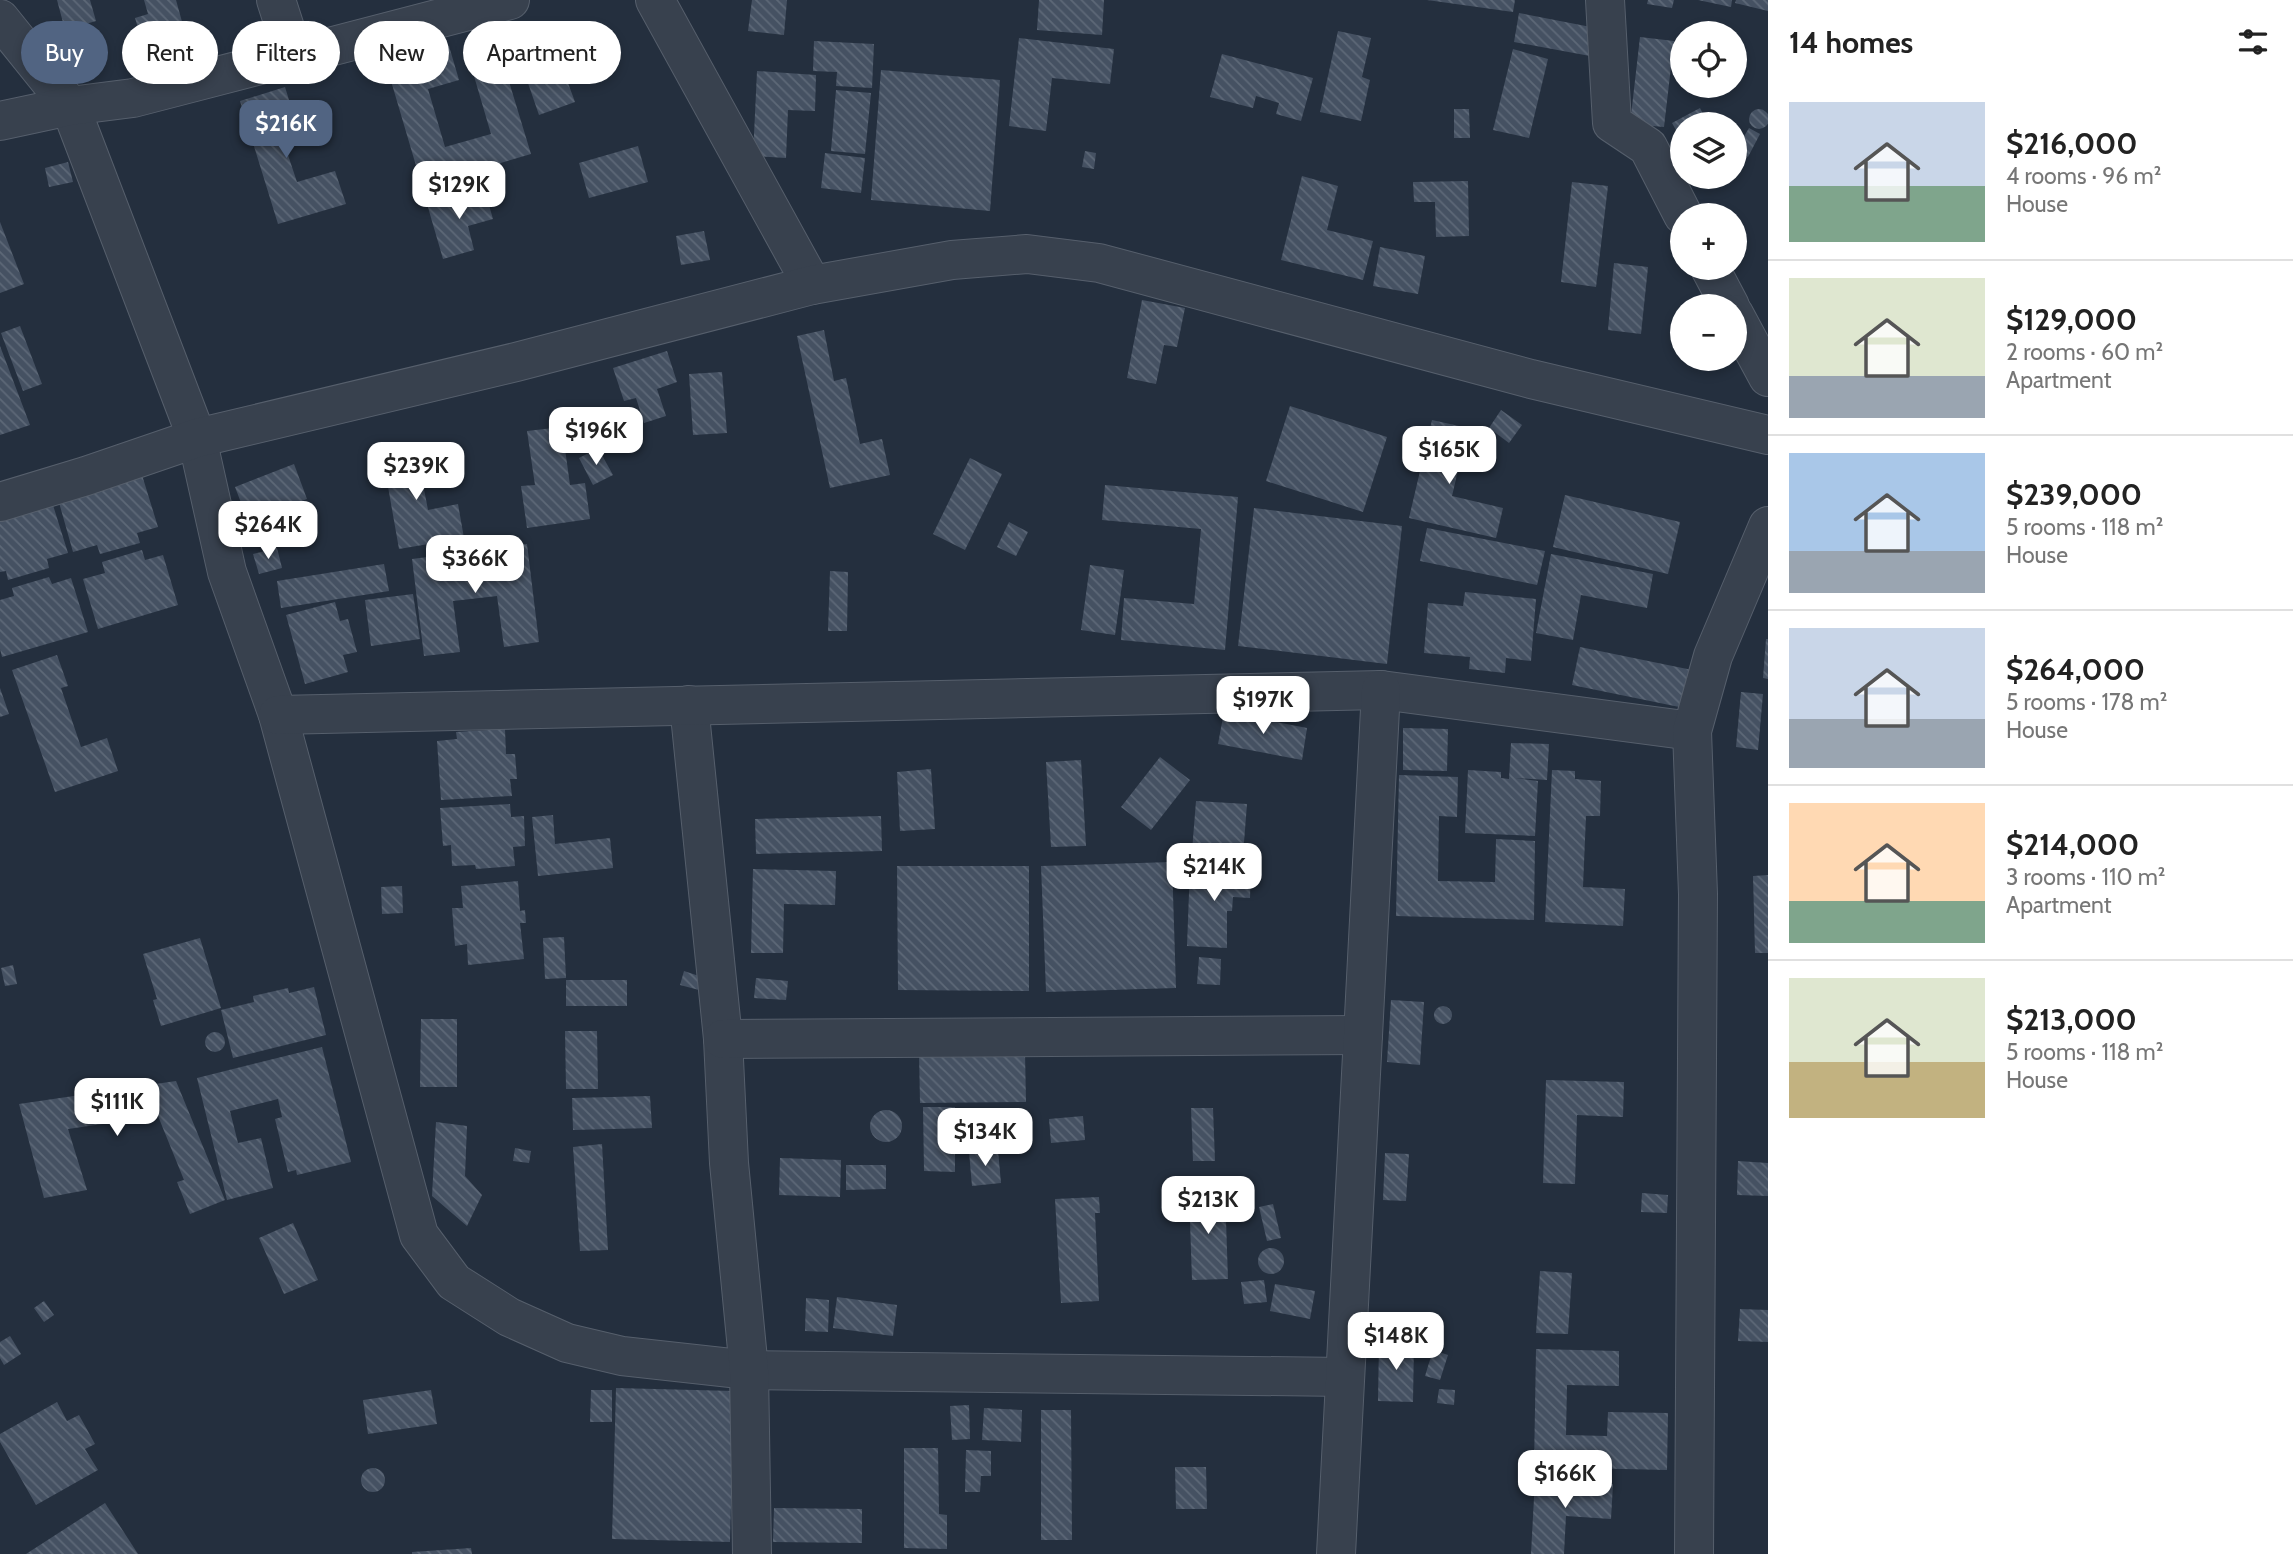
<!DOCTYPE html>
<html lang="en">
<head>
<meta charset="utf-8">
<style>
  :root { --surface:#fff; --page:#f2f2f2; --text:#222; --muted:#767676; --line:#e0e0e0; --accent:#516482 }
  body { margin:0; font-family:Cabin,sans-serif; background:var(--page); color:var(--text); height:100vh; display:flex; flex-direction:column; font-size:26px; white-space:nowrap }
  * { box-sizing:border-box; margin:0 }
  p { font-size:23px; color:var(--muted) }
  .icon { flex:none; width:38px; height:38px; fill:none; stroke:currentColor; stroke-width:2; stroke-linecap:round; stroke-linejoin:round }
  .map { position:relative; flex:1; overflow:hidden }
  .side { display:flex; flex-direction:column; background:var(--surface); width:525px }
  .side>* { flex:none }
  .guide { position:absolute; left:21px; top:21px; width:665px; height:63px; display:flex; gap:14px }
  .buttons { position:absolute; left:1670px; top:21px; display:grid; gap:14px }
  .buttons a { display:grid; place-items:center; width:77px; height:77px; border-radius:50%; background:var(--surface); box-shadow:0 4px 10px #0003; font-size:35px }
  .price { position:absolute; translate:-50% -60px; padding:0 16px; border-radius:14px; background:#fff; color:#222; font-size:23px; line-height:46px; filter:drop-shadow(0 2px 4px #0008) }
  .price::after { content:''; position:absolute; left:50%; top:42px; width:21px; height:16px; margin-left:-10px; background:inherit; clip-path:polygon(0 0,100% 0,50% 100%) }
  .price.current { background:var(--accent); color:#fff }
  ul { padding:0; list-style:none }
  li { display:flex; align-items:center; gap:21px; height:175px; padding:0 21px }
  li+li { border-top:2px solid var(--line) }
  li span { display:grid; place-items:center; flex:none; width:196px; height:140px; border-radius:0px; color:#555 }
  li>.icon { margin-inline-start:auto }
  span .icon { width:84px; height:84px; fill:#fffc; stroke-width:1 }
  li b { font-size:30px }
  h2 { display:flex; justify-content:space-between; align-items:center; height:84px; padding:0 21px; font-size:30px }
  .pill { padding:0 24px; border-radius:32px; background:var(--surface); box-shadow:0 4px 10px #0003; font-size:24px; line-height:63px }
  .pill.current { background:var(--accent); color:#fff }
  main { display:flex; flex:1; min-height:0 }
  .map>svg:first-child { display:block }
  .building { fill:url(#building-back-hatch) }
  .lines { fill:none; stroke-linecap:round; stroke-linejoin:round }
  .minor-casing { stroke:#565f6c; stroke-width:40 }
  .minor { stroke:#38414e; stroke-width:38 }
</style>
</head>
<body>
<main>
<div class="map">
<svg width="1768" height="1554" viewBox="0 0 1768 1554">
  <defs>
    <pattern id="building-back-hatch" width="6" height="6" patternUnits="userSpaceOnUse" patternTransform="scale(1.75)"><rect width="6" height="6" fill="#455162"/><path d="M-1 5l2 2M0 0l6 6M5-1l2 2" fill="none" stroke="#5d6877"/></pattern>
  </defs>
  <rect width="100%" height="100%" fill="#242f3e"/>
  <g class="building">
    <path d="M57 0H90L96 21 65 30Z"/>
    <path d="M144 0H176L189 47 147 58 135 18 148 14Z"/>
    <path d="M752 0H787L784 35 748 31Z"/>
    <path d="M1039 0H1104L1102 35 1037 30Z"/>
    <path d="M1427 0H1515L1513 12Z"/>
    <path d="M1648 0H1674L1672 8 1647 4Z"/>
    <path d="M1698 0H1732L1731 7Z"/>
    <path d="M1736 0H1768V11L1735 3Z"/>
    <path d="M1519 13 1596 28 1590 56 1514 42Z"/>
    <path d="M1338 31 1371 38 1362 77 1370 80 1361 121 1320 112Z"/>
    <path d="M494 32 531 154 422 186 386 64 449 46 459 80 428 89 445 147 491 134 464 42Z"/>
    <path d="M1640 37 1674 41 1664 127 1630 124Z"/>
    <path d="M1019 38 1114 49 1110 84 1052 78 1046 131 1009 126Z"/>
    <path d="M814 41 874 44 872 88 836 86 837 72 813 71Z"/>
    <path d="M554 45 575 102 539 115 519 57Z"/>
    <path d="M1513 49 1548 59 1529 138 1493 130Z"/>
    <path d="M1222 54 1313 78 1301 121 1276 114 1279 103 1256 96 1253 108 1210 97Z"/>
    <path d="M881 70 1000 80 990 211 871 200Z"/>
    <path d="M757 71 816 75 815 111 788 110 786 158 753 156Z"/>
    <path d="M285 87 298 129 281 134 297 182 335 171 346 204 278 224 240 101Z"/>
    <path d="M836 90 871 93 865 154 831 151Z"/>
    <path d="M1700 108 1708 124H1682V141L1672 123Z"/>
    <path d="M1454 109H1469L1470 138H1454Z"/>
    <circle cx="1759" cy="119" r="10"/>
    <path d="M1749 128 1760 134 1748 157 1736 150Z"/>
    <path d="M638 146 648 182 589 198 579 163Z"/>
    <path d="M1085 151 1096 153 1094 169 1082 167Z"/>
    <path d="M825 153 865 158 861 193 821 188Z"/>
    <path d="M68 162 73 182 49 187 45 168Z"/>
    <path d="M1302 176 1338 186 1327 230 1373 241 1363 280 1281 260Z"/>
    <path d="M1468 181 1469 236 1436 237 1435 202H1414L1413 182Z"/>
    <path d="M1572 182 1608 186 1596 287 1561 282Z"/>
    <path d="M484 188 493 219 468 226 474 250 443 259 427 204Z"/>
    <path d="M0 222 24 284 0 293Z"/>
    <path d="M704 231 710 260 681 265 676 236Z"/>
    <path d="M1380 247 1425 256 1418 294 1373 286Z"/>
    <path d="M1614 263 1648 267 1641 334 1608 330Z"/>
    <path d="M1142 300 1185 308 1177 347 1164 345 1156 384 1127 378Z"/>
    <path d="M20 326 42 384 23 391 1 333Z"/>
    <path d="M824 330 834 381 846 378 860 444 882 439 890 475 830 488 797 336Z"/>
    <path d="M0 346 30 425 0 435Z"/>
    <path d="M667 351 677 382 657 389 666 416 644 423 636 398 624 401 613 368Z"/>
    <path d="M722 372 727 433 693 435 689 374Z"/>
    <path d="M1290 406 1387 437 1363 512 1266 481Z"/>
    <path d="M1501 410 1522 425 1509 443 1489 428Z"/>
    <path d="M1432 420 1468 428 1452 496 1503 508 1496 538 1409 518Z"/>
    <path d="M562 427 570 485 585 483 590 519 527 528 521 486 535 485 527 431Z"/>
    <path d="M415 442 428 510 458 504 464 538 399 549 381 447Z"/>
    <path d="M598 448 613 475 593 485 579 458Z"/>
    <path d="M970 458 1002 474 965 550 933 534Z"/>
    <path d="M294 464 307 499 248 521 235 487Z"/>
    <path d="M142 475 158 527 137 533 140 543 100 554 97 545 73 552 58 499Z"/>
    <path d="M1105 485 1238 497 1225 650 1121 640 1124 598 1194 604 1201 529 1102 520Z"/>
    <path d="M1565 495 1680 522 1668 574 1553 547Z"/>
    <path d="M52 502 68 553 47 559 49 568 8 580 6 571 0 572V516Z"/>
    <path d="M1254 508 1402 526 1387 664 1238 646Z"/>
    <path d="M1009 522 1028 532 1016 556 997 547Z"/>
    <path d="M1427 528 1545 551 1537 585 1420 561Z"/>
    <path d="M527 544 539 642 504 647 497 596 453 601 460 652 424 656 412 559Z"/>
    <path d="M277 548 282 568 259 574 253 554Z"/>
    <path d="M142 550 145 560 163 555 178 605 98 629 83 579 105 573 102 562Z"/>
    <path d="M1551 554 1653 574 1647 608 1581 595 1573 640 1536 633Z"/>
    <path d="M384 564 389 591 281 608 277 581Z"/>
    <path d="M1090 565 1124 570 1115 635 1081 630Z"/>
    <path d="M830 571 848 572 847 631H828Z"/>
    <path d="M49 577 52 584 71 578 88 632 2 657 0 649V600L14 596 12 588Z"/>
    <path d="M1465 592 1536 599 1531 661 1506 658 1505 673 1469 669 1470 657 1424 653 1428 603 1463 606Z"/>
    <path d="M413 594 420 639 371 646 365 600Z"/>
    <path d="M335 602 340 621 348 619 357 652 343 655 348 672 305 684 286 615Z"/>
    <path d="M1766 639H1768V679L1763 678Z"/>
    <path d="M1580 647 1697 671 1689 709 1572 685Z"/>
    <path d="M57 655 68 686 61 688 81 747 107 738 118 771 55 792 12 670Z"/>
    <path d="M0 688 9 714 0 717Z"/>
    <path d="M1741 692 1763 694 1758 750 1736 747Z"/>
    <path d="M1224 712 1307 728 1302 760 1218 744Z"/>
    <path d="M1403 728 1448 729 1447 771 1403 770Z"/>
    <path d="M505 729 506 754H515L517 779H510L512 796 441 800 437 741 457 739 456 732Z"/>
    <path d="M1511 743 1549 744 1547 780 1515 778 1538 781 1535 836 1465 833 1468 770 1501 772V778L1509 779Z"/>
    <path d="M1160 757 1190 780 1151 830 1121 807Z"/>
    <path d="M1081 760 1086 846 1051 847 1046 762Z"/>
    <path d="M931 769 935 829 900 831 897 772Z"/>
    <path d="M1552 770 1575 771V779L1601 781 1600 816H1586L1583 887 1625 889 1623 926 1545 922Z"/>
    <path d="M1399 775 1458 777 1457 817 1439 816 1438 881 1495 882 1496 839 1535 841 1534 920 1396 916Z"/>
    <path d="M1196 801 1247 804 1243 855 1192 851Z"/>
    <path d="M510 804 511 817 524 816 525 846 513 847 515 866 476 869 475 865 452 866 451 845 443 846 440 808Z"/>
    <path d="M553 815 555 844 610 838 613 868 538 876 532 817Z"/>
    <path d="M881 816 882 851 756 854 755 819Z"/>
    <path d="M1172 862 1176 988 1046 992 1041 866Z"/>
    <path d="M897 866H1029V991L898 990Z"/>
    <path d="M1190 866 1251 868 1250 898 1233 897 1232 911H1227V948L1187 946Z"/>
    <path d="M753 869 836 871 835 905 784 904 783 953H751Z"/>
    <path d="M1768 875V953H1755L1753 876Z"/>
    <path d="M518 881 520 911 525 910 526 923H520L524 959 468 965 467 944 455 946 452 908H463L461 886Z"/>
    <path d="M402 886 403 913 382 914 381 887Z"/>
    <path d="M564 937 566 978 545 979 543 938Z"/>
    <path d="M200 938 221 1008 161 1026 153 1000 157 999 143 954Z"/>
    <path d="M1199 957 1221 959 1220 985 1197 984Z"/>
    <path d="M13 965 17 984 5 986 1 968Z"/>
    <path d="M684 971 702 977 699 990 680 985Z"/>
    <path d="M756 978 788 981 786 1000 754 998Z"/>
    <rect x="566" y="980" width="61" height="26"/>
    <path d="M314 987 326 1035 233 1058 221 1010 254 1002 253 996 288 988 289 993Z"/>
    <path d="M1391 1000 1424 1002 1420 1065 1387 1062Z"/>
    <circle cx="1443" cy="1015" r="9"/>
    <path d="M421 1019H457V1087H420Z"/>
    <path d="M565 1031H597L598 1089H566Z"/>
    <circle cx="215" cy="1042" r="10"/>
    <path d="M322 1047 351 1162 297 1175 296 1170 288 1172 275 1119 282 1117 278 1099 230 1111 238 1143 261 1138 273 1188 227 1200 197 1078Z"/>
    <path d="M1025 1053 1026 1102 920 1103 919 1054Z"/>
    <path d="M1546 1080 1624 1082 1623 1117 1577 1115 1575 1184 1543 1183Z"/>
    <path d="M176 1081 225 1200 190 1214 177 1182 184 1180 158 1116 68 1129 87 1190 44 1198 19 1104Z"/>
    <path d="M650 1096 652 1128 573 1130 572 1098Z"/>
    <path d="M923 1107H955V1172L924 1171Z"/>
    <path d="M1191 1108H1213L1215 1161H1193Z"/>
    <circle cx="886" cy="1126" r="16"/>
    <path d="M1083 1116 1085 1140 1051 1143 1049 1119Z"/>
    <path d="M436 1122 467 1126 465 1176 482 1195 467 1226 432 1196Z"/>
    <path d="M602 1144 608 1250 580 1251 573 1147Z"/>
    <path d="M515 1148 531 1151 529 1163 513 1161Z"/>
    <path d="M998 1150 1001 1183 972 1186 969 1152Z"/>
    <path d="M1385 1153 1409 1154 1406 1201 1383 1200Z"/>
    <path d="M780 1158 841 1160 840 1197 779 1195Z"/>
    <path d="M1738 1161 1768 1163V1196L1737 1195Z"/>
    <path d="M846 1165H886V1189L846 1190Z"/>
    <path d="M1225 1191 1228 1279 1192 1280 1189 1192Z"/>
    <path d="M1642 1193 1668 1195 1667 1213 1641 1212Z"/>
    <path d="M1099 1197 1100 1213H1095L1099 1301 1061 1303 1055 1199Z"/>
    <path d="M1273 1204 1281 1238 1267 1241 1259 1207Z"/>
    <path d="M293 1223 318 1280 284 1294 259 1238Z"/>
    <circle cx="1271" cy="1261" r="13"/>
    <path d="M1540 1271 1572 1273 1568 1334 1536 1333Z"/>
    <path d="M1264 1280 1267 1302 1244 1304 1241 1282Z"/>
    <path d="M1275 1284 1315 1291 1310 1319 1270 1311Z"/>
    <path d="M837 1297 897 1305 893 1336 833 1328Z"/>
    <path d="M806 1298 829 1300 828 1332 805 1331Z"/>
    <path d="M44 1301 54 1315 44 1322 34 1308Z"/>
    <path d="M1740 1309 1768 1310V1342L1738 1341Z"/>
    <path d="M10 1336 21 1354 4 1365 0 1358V1342Z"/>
    <path d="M1379 1342 1414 1343 1413 1402 1378 1401Z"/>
    <path d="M1536 1349 1619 1351V1386L1567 1385 1566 1435 1607 1436 1608 1412 1668 1413 1667 1470 1534 1467Z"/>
    <path d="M1433 1350 1448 1355 1440 1380 1425 1376Z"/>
    <path d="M616 1388 734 1391 730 1542 612 1539Z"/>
    <path d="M1439 1389 1455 1390 1454 1405 1437 1403Z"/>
    <path d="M431 1390 437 1424 368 1434 363 1400Z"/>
    <path d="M591 1390H612V1422H590Z"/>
    <path d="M57 1402 67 1421 79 1415 95 1444 85 1449 98 1470 36 1505 0 1442V1434Z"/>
    <path d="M969 1405 970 1439 952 1440 950 1406Z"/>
    <path d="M984 1408 1022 1410 1021 1442 982 1440Z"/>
    <path d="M1041 1410H1071L1072 1540H1041Z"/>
    <path d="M904 1448H938L939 1514 947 1515V1549L904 1548Z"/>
    <path d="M966 1450 991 1451V1476H981L980 1492H965Z"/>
    <path d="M1175 1467H1206L1207 1509H1176Z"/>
    <circle cx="373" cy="1480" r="12"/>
    <path d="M1535 1479 1613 1484 1611 1519 1566 1516 1564 1554H1531Z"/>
    <path d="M105 1503 138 1554H26Z"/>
    <path d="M774 1508 862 1509V1543L773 1542Z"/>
    <path d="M471 1548 472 1554H412V1552Z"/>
  </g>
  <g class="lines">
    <g class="minor-casing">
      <g id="minor">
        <path d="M276 0 294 56"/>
        <path d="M655 0 812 285"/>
        <path d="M1605 0 1612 123 1648 147 1683 215"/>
        <path d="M0 19 70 106 197 438 227 572 278 715 419 1235 454 1282 509 1317 567 1343 622 1356 749 1370 1345 1377"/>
        <path d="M0 121 70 106 133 98 510 0"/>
        <path d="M1710 268 1730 306"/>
        <path d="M1734 314 1768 377"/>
        <path d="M0 502 86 476 197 438 516 362 812 285 952 260 1027 254 1099 263 1531 379 1768 435"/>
        <path d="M689 705 723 1039 729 1163 749 1370 752 1554"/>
        <path d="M278 715 1381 690 1692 731"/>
        <path d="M723 1039 1363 1035"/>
        <path d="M1336 1554 1381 690"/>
        <path d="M1694 1554 1698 894 1692 731 1713 656 1768 526"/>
      </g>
    </g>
    <use href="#minor" class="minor"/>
  </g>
</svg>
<div class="buttons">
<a><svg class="icon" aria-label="locate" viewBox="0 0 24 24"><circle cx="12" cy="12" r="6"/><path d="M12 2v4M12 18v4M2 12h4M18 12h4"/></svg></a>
<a><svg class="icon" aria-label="layers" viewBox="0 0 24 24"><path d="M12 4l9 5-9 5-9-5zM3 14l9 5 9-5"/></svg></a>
<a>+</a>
<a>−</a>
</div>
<b class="price current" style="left:286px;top:160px">$216K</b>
<b class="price" style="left:459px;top:221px">$129K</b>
<b class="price" style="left:596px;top:467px">$196K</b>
<b class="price" style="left:1449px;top:486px">$165K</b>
<b class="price" style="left:416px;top:502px">$239K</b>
<b class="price" style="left:268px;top:561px">$264K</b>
<b class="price" style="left:475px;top:595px">$366K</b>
<b class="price" style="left:1263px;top:736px">$197K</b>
<b class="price" style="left:1214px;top:903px">$214K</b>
<b class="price" style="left:117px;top:1138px">$111K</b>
<b class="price" style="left:985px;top:1168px">$134K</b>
<b class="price" style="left:1208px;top:1236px">$213K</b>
<b class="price" style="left:1396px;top:1372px">$148K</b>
<b class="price" style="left:1565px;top:1510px">$166K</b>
<div class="guide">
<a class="pill current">Buy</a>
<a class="pill">Rent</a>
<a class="pill">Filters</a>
<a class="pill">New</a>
<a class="pill">Apartment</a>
</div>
</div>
<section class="side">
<h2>14 homes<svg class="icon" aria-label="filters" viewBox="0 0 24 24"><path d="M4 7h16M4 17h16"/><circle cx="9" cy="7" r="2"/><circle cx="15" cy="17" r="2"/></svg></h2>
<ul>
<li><span style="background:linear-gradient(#c9d6e8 60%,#7fa58c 0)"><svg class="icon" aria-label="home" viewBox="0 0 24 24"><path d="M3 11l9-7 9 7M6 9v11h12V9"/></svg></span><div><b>$216,000</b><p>4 rooms · 96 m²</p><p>House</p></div></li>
<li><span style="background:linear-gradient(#dfe7d0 70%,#9aa5b1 0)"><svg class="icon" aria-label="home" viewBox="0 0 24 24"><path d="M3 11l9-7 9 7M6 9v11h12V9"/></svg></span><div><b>$129,000</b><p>2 rooms · 60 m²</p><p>Apartment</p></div></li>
<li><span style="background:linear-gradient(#a9c7e8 70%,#9aa5b1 0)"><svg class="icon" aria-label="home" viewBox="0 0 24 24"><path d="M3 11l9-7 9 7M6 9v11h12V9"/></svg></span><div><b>$239,000</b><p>5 rooms · 118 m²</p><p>House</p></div></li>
<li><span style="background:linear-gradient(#c9d6e8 65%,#9aa5b1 0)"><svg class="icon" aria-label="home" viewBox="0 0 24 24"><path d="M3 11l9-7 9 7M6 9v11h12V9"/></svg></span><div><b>$264,000</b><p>5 rooms · 178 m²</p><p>House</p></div></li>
<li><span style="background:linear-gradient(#ffd9b3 70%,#7fa58c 0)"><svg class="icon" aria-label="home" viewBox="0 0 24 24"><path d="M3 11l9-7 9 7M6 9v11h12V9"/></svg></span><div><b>$214,000</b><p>3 rooms · 110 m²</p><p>Apartment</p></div></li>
<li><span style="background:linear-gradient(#dfe7d0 60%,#c2b280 0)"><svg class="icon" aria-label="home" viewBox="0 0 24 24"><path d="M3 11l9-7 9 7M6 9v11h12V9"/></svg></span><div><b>$213,000</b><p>5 rooms · 118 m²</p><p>House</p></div></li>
</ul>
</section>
</main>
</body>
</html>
